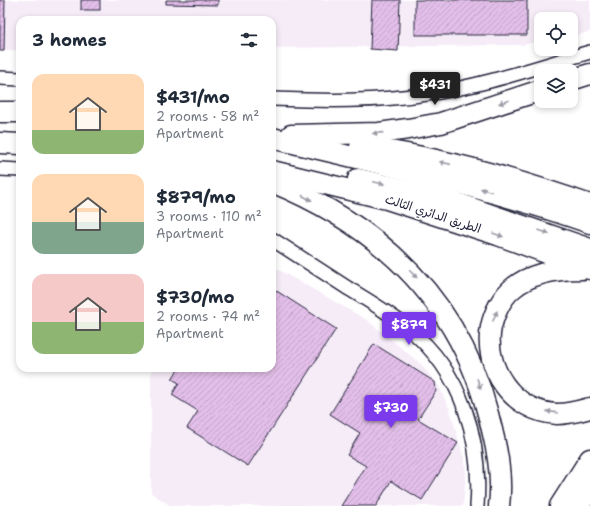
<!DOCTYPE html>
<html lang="en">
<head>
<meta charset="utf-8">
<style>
  :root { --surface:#fff; --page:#f2f2f3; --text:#1f2937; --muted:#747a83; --accent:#7c3aed }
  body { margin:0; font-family:"Shantell Sans","Playpen Sans Arabic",sans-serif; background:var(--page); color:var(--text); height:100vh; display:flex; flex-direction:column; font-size:15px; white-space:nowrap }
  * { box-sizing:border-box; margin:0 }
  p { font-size:13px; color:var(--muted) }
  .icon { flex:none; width:22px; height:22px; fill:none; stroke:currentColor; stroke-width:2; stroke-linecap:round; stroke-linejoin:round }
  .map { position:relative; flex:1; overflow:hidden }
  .sheet { position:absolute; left:16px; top:16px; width:260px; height:356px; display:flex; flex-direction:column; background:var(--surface); border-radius:12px; box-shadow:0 2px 6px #0003 }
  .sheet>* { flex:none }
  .fabs { position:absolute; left:534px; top:12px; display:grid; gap:8px }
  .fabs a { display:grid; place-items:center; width:44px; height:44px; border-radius:8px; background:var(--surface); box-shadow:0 2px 6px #0003; font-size:20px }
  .price { position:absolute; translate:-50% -34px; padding:0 9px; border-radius:4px; background:var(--accent); color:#fff; font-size:13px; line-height:26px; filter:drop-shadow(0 1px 2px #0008) }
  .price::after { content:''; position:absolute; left:50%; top:24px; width:12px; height:9px; margin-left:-6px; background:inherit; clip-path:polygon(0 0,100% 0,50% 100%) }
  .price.active { background:#222; color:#fff }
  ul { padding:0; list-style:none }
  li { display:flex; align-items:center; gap:12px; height:100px; padding:0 16px }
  li span { display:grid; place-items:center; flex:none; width:112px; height:80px; border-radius:12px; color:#555 }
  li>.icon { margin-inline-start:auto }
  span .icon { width:48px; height:48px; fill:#fffc; stroke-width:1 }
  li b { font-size:17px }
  h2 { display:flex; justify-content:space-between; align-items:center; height:48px; padding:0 16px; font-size:17px }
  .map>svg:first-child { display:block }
  .built { fill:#f6ecf8 }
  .building { fill:url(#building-hatch); stroke:#22223b }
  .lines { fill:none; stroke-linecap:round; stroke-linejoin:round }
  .minor-casing { stroke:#22223b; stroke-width:16 }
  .highway-casing { stroke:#22223b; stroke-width:23 }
  .minor { stroke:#fff; stroke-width:13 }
  .highway { stroke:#fff; stroke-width:20 }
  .oneway { fill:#9c9ca7 }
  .labels { text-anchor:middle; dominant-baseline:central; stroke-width:3.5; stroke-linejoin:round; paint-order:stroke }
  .street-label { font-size:12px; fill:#22223b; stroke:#fff }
</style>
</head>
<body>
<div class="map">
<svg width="590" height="506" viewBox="0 0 590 506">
  <defs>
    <pattern id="building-hatch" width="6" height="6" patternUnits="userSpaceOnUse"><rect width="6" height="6" fill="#e2bee8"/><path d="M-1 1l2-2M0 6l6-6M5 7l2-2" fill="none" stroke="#c2a3c8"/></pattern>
  </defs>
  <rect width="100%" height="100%" fill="#fff"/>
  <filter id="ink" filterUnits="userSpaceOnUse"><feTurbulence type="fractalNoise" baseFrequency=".025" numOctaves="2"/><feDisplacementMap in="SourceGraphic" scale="8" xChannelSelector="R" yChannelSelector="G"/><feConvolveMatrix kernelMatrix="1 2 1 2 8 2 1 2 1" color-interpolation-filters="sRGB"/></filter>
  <g filter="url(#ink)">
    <g class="built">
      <path d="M0 0H590V32L571 36V19H541V41L521 45 272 48V20H20V50L0 51Z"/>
      <path d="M272 266 367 320 421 364 439 386 450 410 465 462 466 474 463 506H171L151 493V368H272Z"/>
    </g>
    <g class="building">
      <path d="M0 0H5L4 51H0Z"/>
      <rect x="81" y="0" width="19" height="10"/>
      <path d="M166 0H218V5L166 4Z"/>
      <path d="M372 0H400L398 51 370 49Z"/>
      <rect x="415" y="0" width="112" height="35"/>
      <path d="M272 288 336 329 248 466 187 428 198 411 172 395 179 383 172 379 179 368H272Z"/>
      <path d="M374 344 435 382 436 391 418 419 458 443 422 500 391 481 376 506H341L366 466 347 455 360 433 330 414Z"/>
    </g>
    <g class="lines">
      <g class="minor-casing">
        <g id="minor">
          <path d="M0 78 20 79"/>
          <path d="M272 99C324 101 376 102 427 94 483 86 537 67 590 52"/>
          <path d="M0 169 20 170"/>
          <path d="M272 239C297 255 321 271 346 287 367 300 390 313 409 329 462 372 482 440 477 506"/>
        </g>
      </g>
      <g class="highway-casing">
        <g id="highway">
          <path d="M571 80 590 74"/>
          <path d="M0 112H20"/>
          <path d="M291 135 379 133 408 129 441 123 541 90"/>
          <path d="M272 138C379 163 486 187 590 223"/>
          <path d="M0 143 20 144"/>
          <path d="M360 147C438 156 516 179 590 205"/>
          <path d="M272 171 387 199 498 235 590 269"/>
          <path d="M358 179 442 198 590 249"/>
          <path d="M272 182C380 226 458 299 488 414 496 444 503 474 499 506"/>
          <path d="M582 269C559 269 532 272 513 288 502 297 494 313 491 327 483 368 513 412 557 414 569 414 579 411 590 408"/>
          <path d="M560 506 590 459"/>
          <path d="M579 506 590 488"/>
        </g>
      </g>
      <use href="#minor" class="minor"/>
      <use href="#highway" class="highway"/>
    </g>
    <defs><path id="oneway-solid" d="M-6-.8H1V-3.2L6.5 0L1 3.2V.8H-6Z"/></defs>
    <g class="oneway">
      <use href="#oneway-solid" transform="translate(504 102) rotate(162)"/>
      <use href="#oneway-solid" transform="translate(378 133) rotate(176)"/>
      <use href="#oneway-solid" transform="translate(445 163) rotate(-167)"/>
      <use href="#oneway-solid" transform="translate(379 183) rotate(12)"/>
      <use href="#oneway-solid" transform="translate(486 190) rotate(-164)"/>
      <use href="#oneway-solid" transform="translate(307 198) rotate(28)"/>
      <use href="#oneway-solid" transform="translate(544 232) rotate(19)"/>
      <use href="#oneway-solid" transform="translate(498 235) rotate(19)"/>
      <use href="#oneway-solid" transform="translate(413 274) rotate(45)"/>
      <use href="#oneway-solid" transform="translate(495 316) rotate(-68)"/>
      <use href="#oneway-solid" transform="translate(479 384) rotate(70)"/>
      <use href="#oneway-solid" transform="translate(552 412) rotate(-171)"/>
    </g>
  </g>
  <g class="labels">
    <g class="street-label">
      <text transform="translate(433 214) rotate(18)">الطريق الدائري الثالث</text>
    </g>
  </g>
</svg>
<div class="fabs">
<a><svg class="icon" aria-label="locate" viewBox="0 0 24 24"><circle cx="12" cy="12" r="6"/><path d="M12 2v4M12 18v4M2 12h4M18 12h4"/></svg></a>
<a><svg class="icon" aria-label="layers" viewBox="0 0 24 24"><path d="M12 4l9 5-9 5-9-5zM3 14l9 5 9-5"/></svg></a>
</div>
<b class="price active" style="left:435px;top:106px">$431</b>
<b class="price" style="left:409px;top:346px">$879</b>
<b class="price" style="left:391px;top:429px">$730</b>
<section class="sheet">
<h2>3 homes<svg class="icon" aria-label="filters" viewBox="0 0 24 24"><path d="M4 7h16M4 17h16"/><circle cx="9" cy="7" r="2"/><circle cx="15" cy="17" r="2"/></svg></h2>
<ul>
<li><span style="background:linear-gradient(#ffd9b3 70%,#8fb573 0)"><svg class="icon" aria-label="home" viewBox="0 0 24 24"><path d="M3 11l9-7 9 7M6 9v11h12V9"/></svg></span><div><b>$431/mo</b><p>2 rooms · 58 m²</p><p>Apartment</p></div></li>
<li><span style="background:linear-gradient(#ffd9b3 60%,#7fa58c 0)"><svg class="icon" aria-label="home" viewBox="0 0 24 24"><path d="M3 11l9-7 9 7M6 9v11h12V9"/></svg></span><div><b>$879/mo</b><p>3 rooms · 110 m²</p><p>Apartment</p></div></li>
<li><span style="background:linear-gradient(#f6c9c9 60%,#8fb573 0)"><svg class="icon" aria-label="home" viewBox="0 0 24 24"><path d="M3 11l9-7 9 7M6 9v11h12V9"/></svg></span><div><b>$730/mo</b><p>2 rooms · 74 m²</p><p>Apartment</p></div></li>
</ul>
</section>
</div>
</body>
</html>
